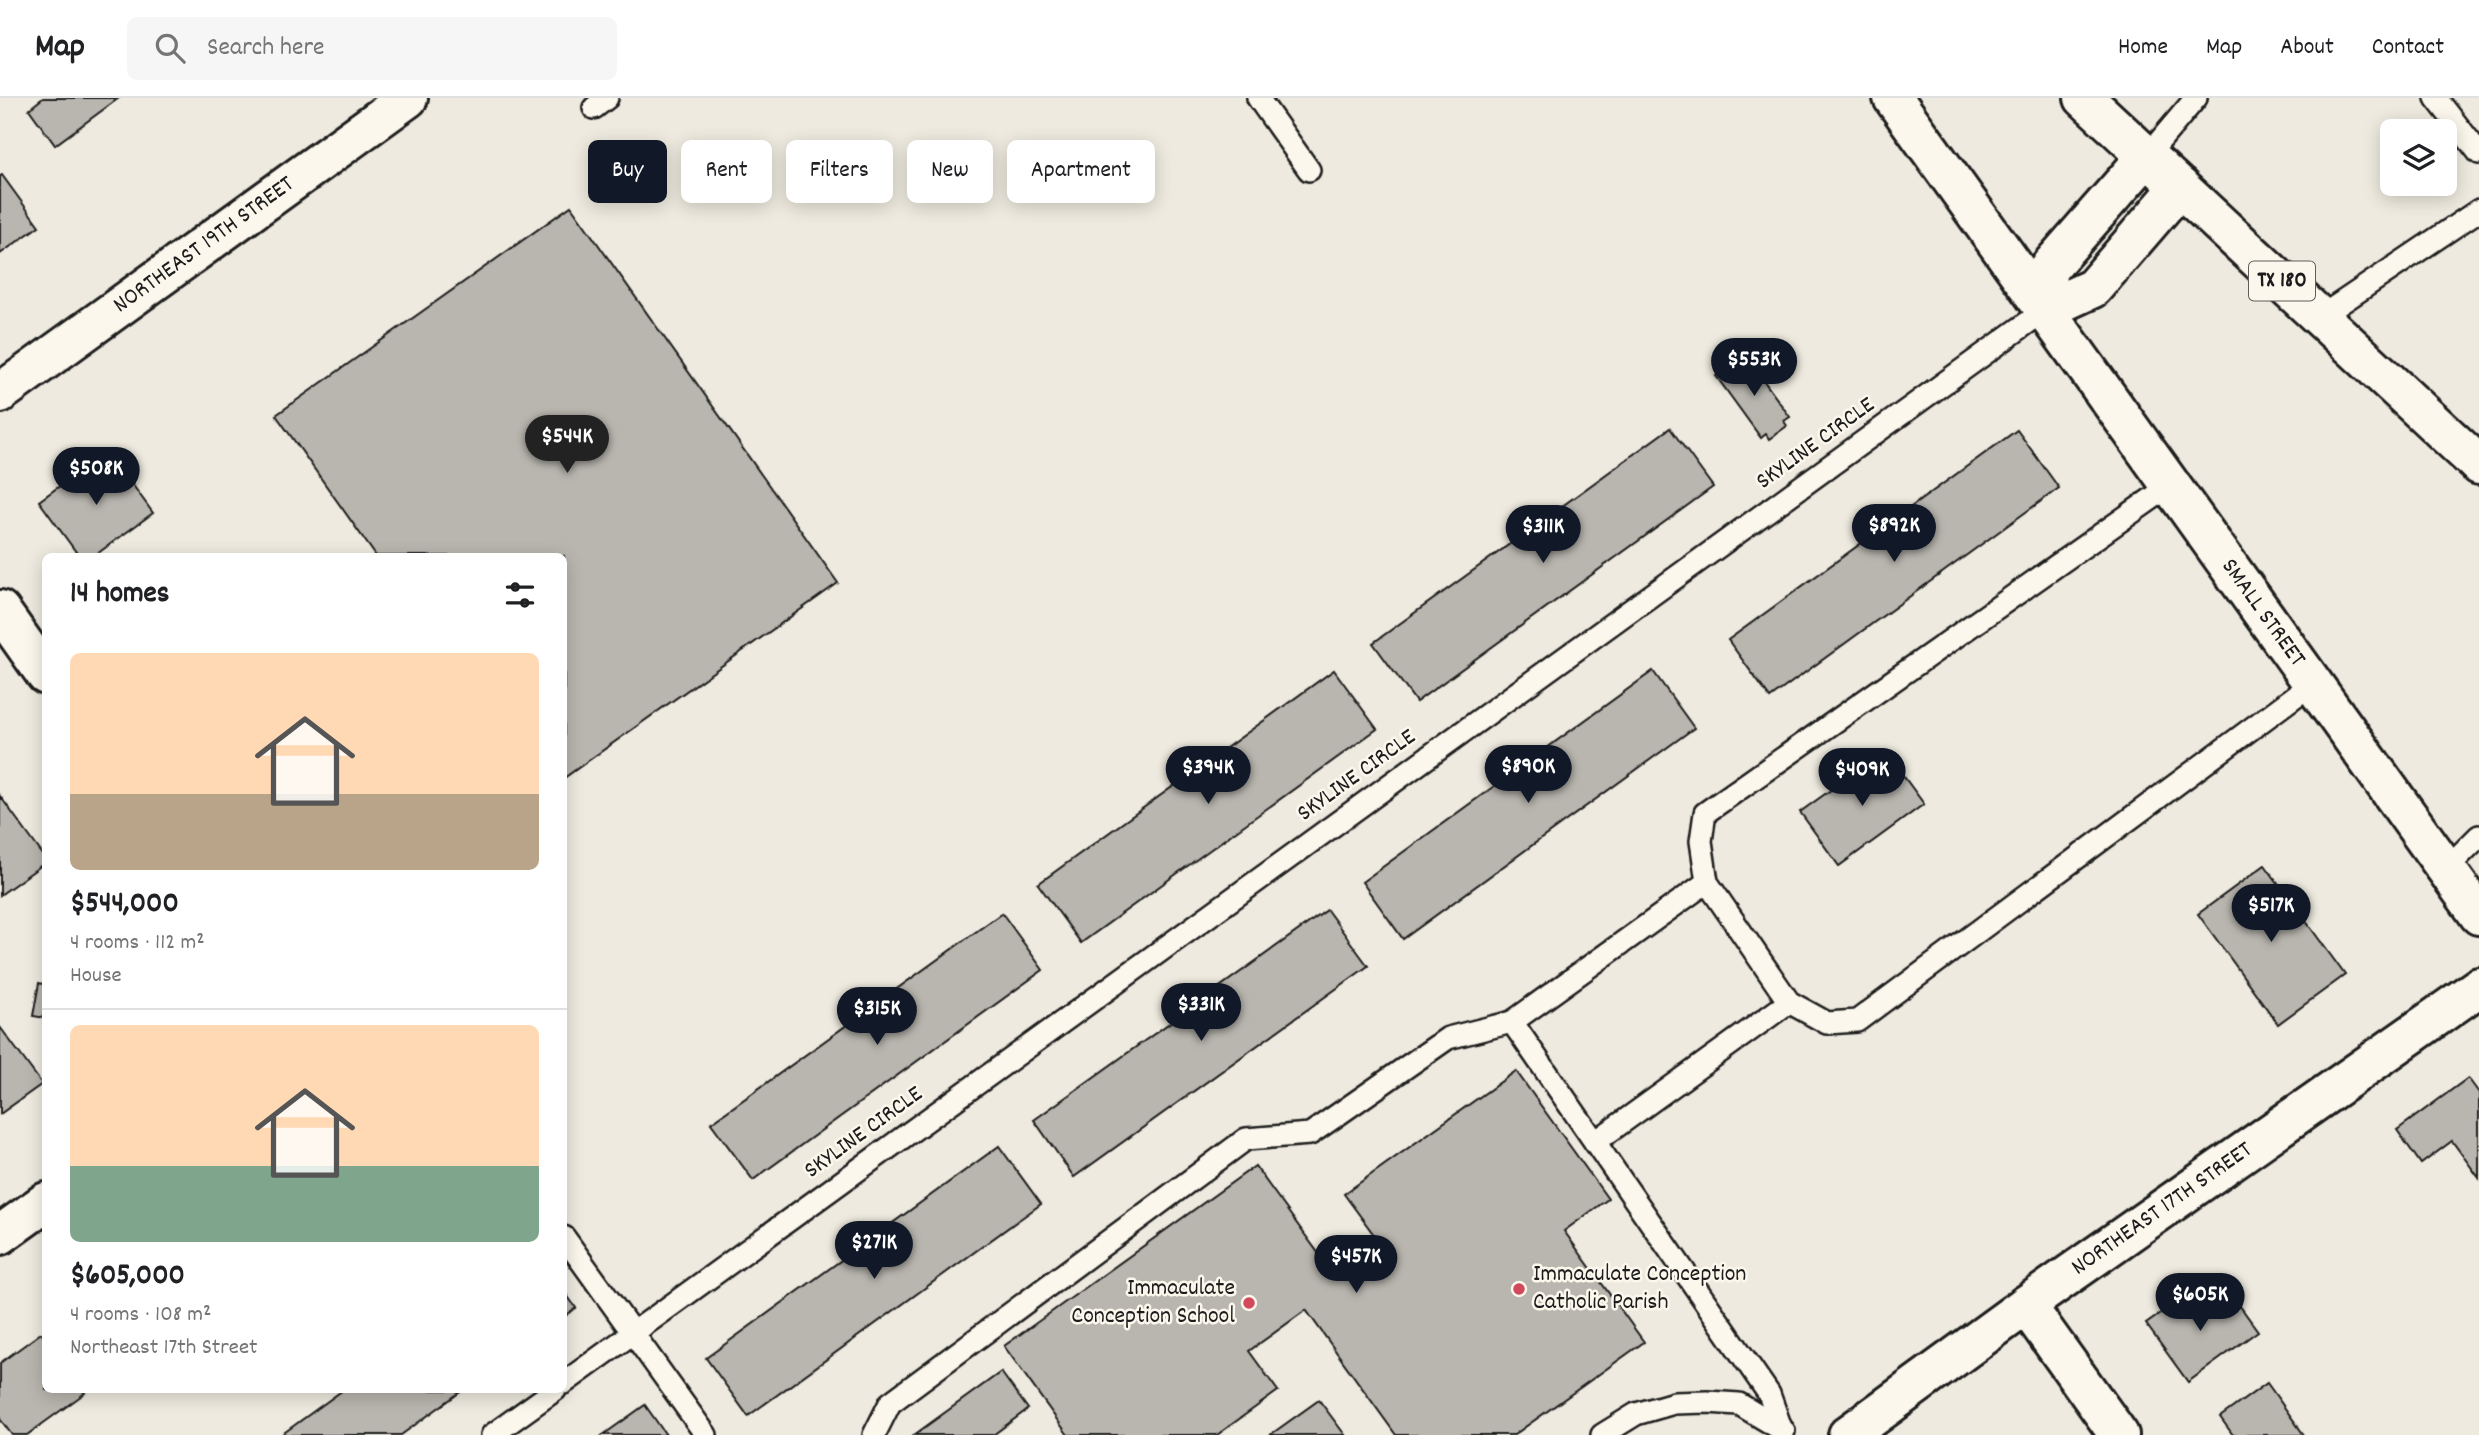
<!DOCTYPE html>
<html lang="en">
<head>
<meta charset="utf-8">
<style>
  :root { --surface:#fff; --page:#f6f6f6; --text:#202124; --muted:#757577; --line:#e0e0e0; --accent:#111827 }
  body { margin:0; font-family:Dekko,sans-serif; background:var(--page); color:var(--text); height:100vh; display:flex; flex-direction:column; font-size:26px; white-space:nowrap }
  * { box-sizing:border-box; margin:0 }
  p { font-size:23px; color:var(--muted) }
  .icon { flex:none; width:38px; height:38px; fill:none; stroke:currentColor; stroke-width:2; stroke-linecap:round; stroke-linejoin:round }
  .map { position:relative; flex:1; overflow:hidden }
  .panel { position:absolute; left:42px; top:455px; width:525px; height:840px; display:flex; flex-direction:column; background:var(--surface); border-radius:10px; box-shadow:0 4px 18px #0003 }
  .panel>* { flex:none }
  .banner { position:absolute; left:588px; top:42px; width:665px; height:63px; display:flex; gap:14px }
  .controls { position:absolute; left:2380px; top:21px; display:grid; gap:14px }
  .controls a { display:grid; place-items:center; width:77px; height:77px; border-radius:10px; background:var(--surface); box-shadow:0 4px 18px #0003; font-size:35px }
  .price { position:absolute; translate:-50% -60px; padding:0 16px; border-radius:24px; background:var(--accent); color:#fff; font-size:23px; line-height:46px; filter:drop-shadow(0 2px 4px #0008) }
  .price::after { content:''; position:absolute; left:50%; top:42px; width:21px; height:16px; margin-left:-10px; background:inherit; clip-path:polygon(0 0,100% 0,50% 100%) }
  .price.selected { background:#222; color:#fff }
  ul { padding:0; list-style:none }
  li { display:grid; align-content:center; gap:14px; height:371px; padding:0 28px }
  li+li { border-top:2px solid var(--line) }
  li span { display:grid; place-items:center; height:217px; border-radius:10px; color:#555 }
  li>.icon { margin-inline-start:auto }
  span .icon { width:126px; height:126px; fill:#fffc; stroke-width:1 }
  li b { font-size:30px }
  h2 { display:flex; justify-content:space-between; align-items:center; height:84px; padding:0 28px; font-size:30px }
  .pill { padding:0 24px; border-radius:10px; background:var(--surface); box-shadow:0 4px 18px #0003; font-size:24px; line-height:63px }
  .pill.selected { background:var(--accent); color:#fff }
  header { display:flex; align-items:center; gap:42px; box-sizing:border-box; height:98px; padding:0 35px; background:var(--surface); border-bottom:2px solid var(--line) }
  header strong { font-size:33px }
  nav { display:flex; gap:38px; margin-inline-start:auto; font-size:24px }
  .search { width:490px; height:63px; background:var(--page); display:flex; align-items:center; gap:18px; box-sizing:border-box; padding:0 24px; border-radius:10px; color:var(--muted); font-size:26px }
  .map>svg:first-child { display:block }
  .building { fill:#b9b6af; stroke:#1c1c1c; stroke-width:2 }
  .lines { fill:none; stroke-linecap:round; stroke-linejoin:round }
  .lane-casing { stroke:#1c1c1c; stroke-width:26 }
  .street-casing { stroke:#1c1c1c; stroke-width:44 }
  .secondary-casing { stroke:#1c1c1c; stroke-width:44 }
  .primary-casing { stroke:#1c1c1c; stroke-width:44 }
  .lane { stroke:#fbf7ec; stroke-width:21 }
  .street { stroke:#fbf7ec; stroke-width:38 }
  .secondary { stroke:#fbf7ec; stroke-width:38 }
  .primary { stroke:#fbf7ec; stroke-width:38 }
  .poi-dot { fill:#d1495b; stroke:#fbf7ec; stroke-width:2.5 }
  .labels { text-anchor:middle; dominant-baseline:central; stroke-width:5; stroke-linejoin:round; paint-order:stroke }
  .shield { fill:#fbf7ec; stroke:#5f5e5a; stroke-width:2 }
  .shield-label { font-size:23px; font-weight:bold; fill:#1c1c1c }
  .street-label { font-size:24px; fill:#1c1c1c; stroke:#fbf7ec }
  .poi-label { font-size:24px; fill:#1c1c1c; stroke:#fbf7ec; text-anchor:start }
</style>
</head>
<body>
<header>
<strong>Map</strong>
<div class="search"><svg class="icon" aria-label="search" viewBox="0 0 24 24"><circle cx="10" cy="10" r="6"/><path d="M15 15l6 6"/></svg>Search here</div>
<nav><a>Home</a><a>Map</a><a>About</a><a>Contact</a></nav>
</header>
<div class="map">
<svg width="2479" height="1337" viewBox="0 0 2479 1337">
  <rect width="100%" height="100%" fill="#eeeadf"/>
  <filter id="ink" filterUnits="userSpaceOnUse"><feTurbulence type="fractalNoise" baseFrequency=".0143" numOctaves="2"/><feDisplacementMap in="SourceGraphic" scale="14" xChannelSelector="R" yChannelSelector="G"/><feConvolveMatrix kernelMatrix="1 2 1 2 8 2 1 2 1" color-interpolation-filters="sRGB"/></filter>
  <g filter="url(#ink)">
    <g class="building">
      <path d="M43 0H119L55 47 29 11Z"/>
      <path d="M2 77 39 128 0 156V78Z"/>
      <path d="M571 108 838 485 564 680V458H376L276 317Z"/>
      <path d="M1745 257 1790 319 1784 323 1787 328 1769 341 1766 336 1761 340 1716 278Z"/>
      <path d="M1670 330 1713 389 1416 604 1373 545Z"/>
      <path d="M2017 332 2059 390 1770 600 1728 542Z"/>
      <path d="M108 353 153 415 94 458H79L39 403Z"/>
      <path d="M1334 572 1377 631 1081 845 1038 786Z"/>
      <path d="M1653 573 1694 630 1403 841 1362 784Z"/>
      <path d="M1885 653 1924 706 1839 768 1800 714Z"/>
      <path d="M0 698 46 761V764L0 797Z"/>
      <path d="M2265 767 2345 877 2278 926 2198 816Z"/>
      <path d="M1327 812 1368 868 1074 1079 1034 1022Z"/>
      <path d="M1002 815 1043 872 753 1082 711 1025Z"/>
      <path d="M39 885 46 887V920L33 918Z"/>
      <path d="M0 929 42 986 0 1016Z"/>
      <path d="M1516 973 1608 1101 1564 1133 1644 1244 1514 1337H1396L1306 1212 1249 1253 1278 1293 1217 1337H1068L1004 1248 1255 1068 1335 1178 1380 1145 1344 1096Z"/>
      <path d="M2468 980 2479 995V1080L2452 1043 2421 1066 2397 1032Z"/>
      <path d="M999 1048 1041 1106 748 1318 706 1260Z"/>
      <path d="M2194 1192 2211 1216 2234 1200 2258 1233 2188 1284 2146 1226Z"/>
      <path d="M564 1193 576 1210 564 1219Z"/>
      <path d="M41 1235 46 1241V1292H82L85 1295 27 1337H12L0 1321V1265Z"/>
      <path d="M1001 1274 1028 1311 993 1337H914Z"/>
      <path d="M2267 1285 2304 1337H2233L2220 1319Z"/>
      <path d="M343 1292H463L401 1337H281Z"/>
      <path d="M1319 1302 1345 1337H1270Z"/>
      <path d="M645 1307 666 1337H603Z"/>
    </g>
    <g class="lines">
      <g class="lane-casing">
        <g id="lane">
          <path d="M1258 0 1309 72"/>
          <path d="M2436 0 2479 55"/>
          <path d="M594 10 607 0"/>
          <path d="M2147 58 2196 0"/>
          <path d="M2320 219 2479 112"/>
          <path d="M2171 387 1705 715 1701 743 1707 784 1789 904 1827 925 1857 923 2313 585"/>
          <path d="M2446 771 2479 738"/>
          <path d="M1707 784 1512 924 1769 1296 1781 1330"/>
          <path d="M1595 1044 1789 904"/>
          <path d="M564 1139 706 1337"/>
          <path d="M564 1285 2045 212"/>
          <path d="M492 1337 555 1292"/>
          <path d="M874 1337 890 1305 1246 1041 1310 1036 1448 940 1512 924"/>
          <path d="M1602 1337 1636 1316 1674 1305 1707 1304 1739 1306 1784 1333"/>
        </g>
      </g>
      <g class="street-casing">
        <g id="street">
          <path id="s1" d="M0 295 408 0"/>
          <path d="M0 512 46 577"/>
          <path d="M0 1137 46 1104"/>
          <path d="M2026 1207 2119 1337"/>
          <path id="s2" d="M1848 1337 2026 1207 2479 889"/>
        </g>
      </g>
      <g class="secondary-casing">
        <g id="secondary">
          <path id="s3" d="M1893 0 2479 817"/>
          <path d="M2045 212 2047 172 2147 58"/>
          <path d="M2045 212 2093 190 2180 89"/>
        </g>
      </g>
      <g class="primary-casing">
        <path id="primary" d="M2084 0 2479 367"/>
      </g>
      <use href="#lane" class="lane"/>
      <use href="#street" class="street"/>
      <use href="#secondary" class="secondary"/>
      <use href="#primary" class="primary"/>
    </g>
  </g>
  <g class="poi-dot">
    <circle cx="1519" cy="1191" r="7"/>
    <circle cx="1249" cy="1205" r="7"/>
  </g>
  <g class="labels">
    <rect class="shield" x="2249" y="163.5" width="66" height="39" rx="5"/>
    <g class="shield-label">
      <text x="2282" y="183">TX 180</text>
    </g>
    <g class="street-label">
      <text stroke="none"><textPath href="#s1" startOffset="252">NORTHEAST 19TH STREET</textPath></text>
      <text transform="translate(1816 346) rotate(-36)">SKYLINE CIRCLE</text>
      <text stroke="none"><textPath href="#s3" startOffset="634">SMALL STREET</textPath></text>
      <text transform="translate(1357 678) rotate(-36)">SKYLINE CIRCLE</text>
      <text transform="translate(864 1035) rotate(-36)">SKYLINE CIRCLE</text>
      <text stroke="none"><textPath href="#s2" startOffset="387">NORTHEAST 17TH STREET</textPath></text>
    </g>
    <g class="poi-label">
      <text x="1533" y="1177">Immaculate Conception<tspan x="1533" dy="28">Catholic Parish</tspan></text>
      <text x="1235" y="1191" text-anchor="end">Immaculate<tspan x="1235" dy="28">Conception School</tspan></text>
    </g>
  </g>
</svg>
<div class="controls">
<a><svg class="icon" aria-label="layers" viewBox="0 0 24 24"><path d="M12 4l9 5-9 5-9-5zM3 14l9 5 9-5"/></svg></a>
</div>
<b class="price" style="left:1754px;top:300px">$553K</b>
<b class="price selected" style="left:567px;top:377px">$544K</b>
<b class="price" style="left:96px;top:409px">$508K</b>
<b class="price" style="left:1894px;top:466px">$892K</b>
<b class="price" style="left:1543px;top:467px">$311K</b>
<b class="price" style="left:1528px;top:707px">$890K</b>
<b class="price" style="left:1208px;top:708px">$394K</b>
<b class="price" style="left:1862px;top:710px">$409K</b>
<b class="price" style="left:2271px;top:846px">$517K</b>
<b class="price" style="left:1201px;top:945px">$331K</b>
<b class="price" style="left:877px;top:949px">$315K</b>
<b class="price" style="left:874px;top:1183px">$271K</b>
<b class="price" style="left:1356px;top:1197px">$457K</b>
<b class="price" style="left:2200px;top:1235px">$605K</b>
<div class="banner">
<a class="pill selected">Buy</a>
<a class="pill">Rent</a>
<a class="pill">Filters</a>
<a class="pill">New</a>
<a class="pill">Apartment</a>
</div>
<section class="panel">
<h2>14 homes<svg class="icon" aria-label="filters" viewBox="0 0 24 24"><path d="M4 7h16M4 17h16"/><circle cx="9" cy="7" r="2"/><circle cx="15" cy="17" r="2"/></svg></h2>
<ul>
<li><span style="background:linear-gradient(#ffd9b3 65%,#b9a48a 0)"><svg class="icon" aria-label="home" viewBox="0 0 24 24"><path d="M3 11l9-7 9 7M6 9v11h12V9"/></svg></span><div><b>$544,000</b><p>4 rooms · 112 m²</p><p>House</p></div></li>
<li><span style="background:linear-gradient(#ffd9b3 65%,#7fa58c 0)"><svg class="icon" aria-label="home" viewBox="0 0 24 24"><path d="M3 11l9-7 9 7M6 9v11h12V9"/></svg></span><div><b>$605,000</b><p>4 rooms · 108 m²</p><p>Northeast 17th Street</p></div></li>
</ul>
</section>
</div>
</body>
</html>
